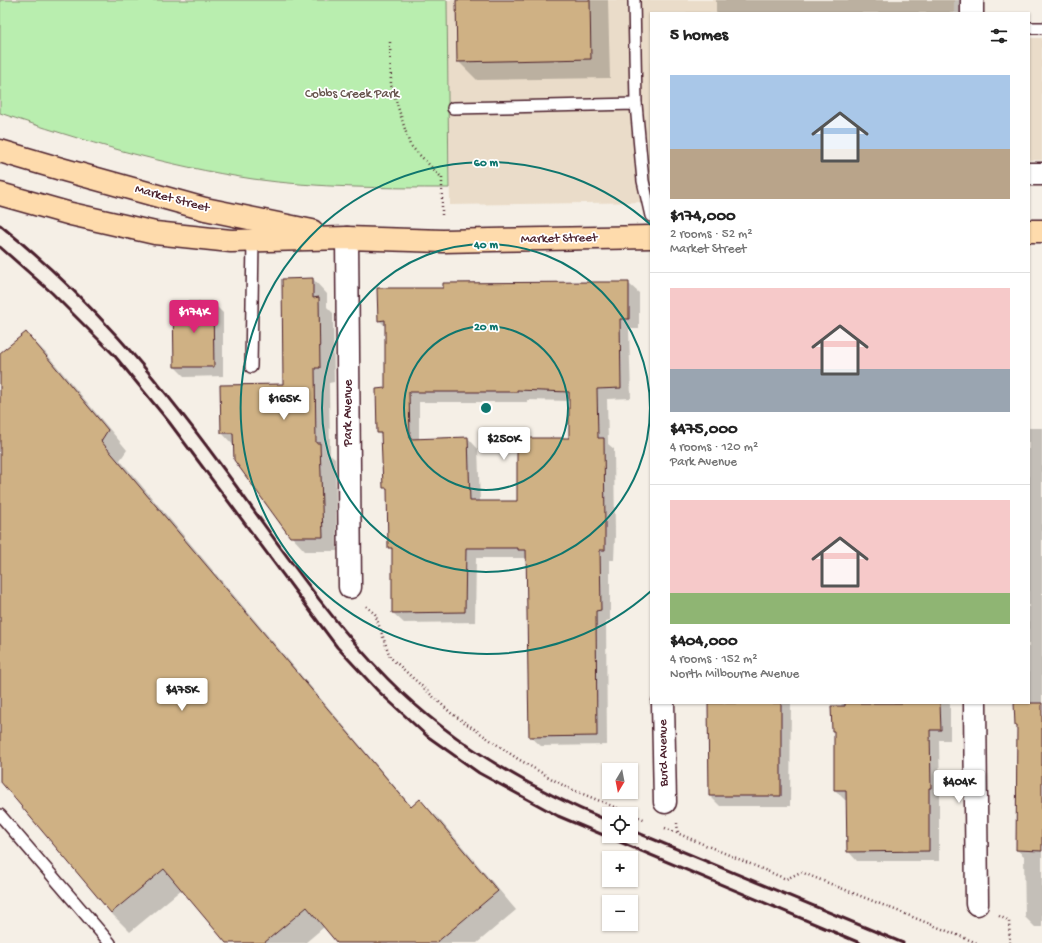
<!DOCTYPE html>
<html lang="en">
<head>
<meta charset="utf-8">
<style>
  :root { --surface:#fff; --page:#f6f6f6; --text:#222; --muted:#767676; --line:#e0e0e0; --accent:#db2777 }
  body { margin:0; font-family:"Gochi Hand",sans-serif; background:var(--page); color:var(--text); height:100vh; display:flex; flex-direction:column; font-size:15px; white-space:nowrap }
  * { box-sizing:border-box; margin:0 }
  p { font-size:13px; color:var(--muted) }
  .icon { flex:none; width:22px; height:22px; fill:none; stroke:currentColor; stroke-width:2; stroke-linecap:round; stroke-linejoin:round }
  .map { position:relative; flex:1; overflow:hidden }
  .sheet { position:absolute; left:650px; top:12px; width:380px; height:692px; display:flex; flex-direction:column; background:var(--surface); border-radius:0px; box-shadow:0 1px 3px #0004 }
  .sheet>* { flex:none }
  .needle { width:26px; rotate:190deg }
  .fabs { position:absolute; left:602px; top:763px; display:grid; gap:8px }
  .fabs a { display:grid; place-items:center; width:36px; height:36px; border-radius:0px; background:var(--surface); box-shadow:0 1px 3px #0004; font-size:20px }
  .price { position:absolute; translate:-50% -34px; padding:0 9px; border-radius:4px; background:#fff; color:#222; font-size:13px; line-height:26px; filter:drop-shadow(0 1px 2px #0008) }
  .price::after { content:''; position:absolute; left:50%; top:24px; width:12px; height:9px; margin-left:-6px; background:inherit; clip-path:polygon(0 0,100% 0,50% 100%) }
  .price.active { background:var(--accent); color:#fff }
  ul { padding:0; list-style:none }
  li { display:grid; align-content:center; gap:8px; height:212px; padding:0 20px }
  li+li { border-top:1px solid var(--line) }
  li span { display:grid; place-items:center; height:124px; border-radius:0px; color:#555 }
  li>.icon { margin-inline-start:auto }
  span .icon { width:72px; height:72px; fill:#fffc; stroke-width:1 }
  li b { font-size:17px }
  h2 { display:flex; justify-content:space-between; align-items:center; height:48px; padding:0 20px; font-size:17px }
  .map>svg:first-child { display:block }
  .built { fill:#eadcc9 }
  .green { fill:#b9eeaf; stroke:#82866d }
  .shadow { fill:#0003; fill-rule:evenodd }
  .building { fill:#cfb184; stroke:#4a1f2b; fill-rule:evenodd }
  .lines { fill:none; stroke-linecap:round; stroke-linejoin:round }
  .service-casing { stroke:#4a1f2b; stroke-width:14 }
  .minor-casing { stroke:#4a1f2b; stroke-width:25 }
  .primary-casing { stroke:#4a1f2b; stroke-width:25 }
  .path { stroke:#4a1f2b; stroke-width:2.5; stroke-dasharray:1 3; stroke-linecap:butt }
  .service { stroke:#fff; stroke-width:11 }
  .minor { stroke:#fff; stroke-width:22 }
  .primary { stroke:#fedbac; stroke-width:22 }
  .rail { stroke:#4a1f2b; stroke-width:3 }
  .ring { fill:none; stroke:#0f766e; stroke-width:2 }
  .labels { text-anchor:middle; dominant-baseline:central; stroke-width:3.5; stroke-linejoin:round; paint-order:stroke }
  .park-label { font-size:13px; fill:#66534c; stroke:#fff }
  .street-label { font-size:13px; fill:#4a1f2b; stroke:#fff }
  .centre { fill:#0f766e; stroke:#fff; stroke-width:2 }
  .ring-label { font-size:12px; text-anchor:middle; font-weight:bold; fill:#0f766e; stroke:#fff; stroke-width:3.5; stroke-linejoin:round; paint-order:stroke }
</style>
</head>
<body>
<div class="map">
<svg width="1042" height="943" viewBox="0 0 1042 943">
  <rect width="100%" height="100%" fill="#f5efe6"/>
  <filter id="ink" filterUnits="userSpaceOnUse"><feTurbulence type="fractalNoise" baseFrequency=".025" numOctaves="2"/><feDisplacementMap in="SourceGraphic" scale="8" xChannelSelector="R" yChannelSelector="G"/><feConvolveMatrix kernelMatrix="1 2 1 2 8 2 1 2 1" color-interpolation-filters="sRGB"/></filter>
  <g filter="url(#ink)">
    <g class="built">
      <path d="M447 0H954V13H651V202L450 205Z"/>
      <rect x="1029" y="38" width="13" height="122"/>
    </g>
    <path class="green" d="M0 0H447L449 188C384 188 318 188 253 179 167 166 82 141 0 113Z"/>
    <g class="shadow">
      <path d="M457 0H608L610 78 477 80 458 61Z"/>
      <rect x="716" y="0" width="245" height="13"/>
      <path d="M313 279 327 294V307L333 313 334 382 329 383 330 454 335 458 337 551H305L291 536 234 446 222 433 284 385Z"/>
      <path d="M628 283 639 293V329H629L631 398 607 399 608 444 614 449 615 536 614 560H610V620L606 621 607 745 541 746 530 736 527 558H476L475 622 404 623 393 613V551L389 547 388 491 384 487 382 437 378 432 386 389V327L379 320 444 289ZM527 400 570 401V439L518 502H480L478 449 468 438 419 439V402H527Z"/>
      <path d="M213 303 223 313V376L185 377 175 367Z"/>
      <path d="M26 333 45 352 127 450 120 460 412 807 420 800 439 819 516 910 477 943H338L324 927 305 943H227L182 889 130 932 111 913 0 779V355Z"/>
      <path d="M1029 428H1042V927H1035L1025 917 1024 856 1017 850 1018 726 1016 725 1015 703H1029Z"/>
      <path d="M708 703H791L790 806H720L710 796Z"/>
      <path d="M842 703H950V740H939L940 798H939V861H857L848 851 847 800H845L835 790V732L833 731Z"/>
    </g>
    <g class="building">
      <path d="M456 0H590L591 59 457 62Z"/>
      <path d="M313 278V298L319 297 320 368H315L316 443H320L323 537H290L234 460 233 433H221L220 385 283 384 282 279Z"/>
      <path d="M595 282H629V319H620L621 388 597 389 598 438H604L605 525V550H600L601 610 596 611 597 736 529 737 526 550H518V548H466L465 612 392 613V548H388L387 488H383L381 433H377L376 389 385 388V320L378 321 377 288H443V283ZM517 390 569 392V438H517V501H470L468 437 410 439 409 392H517Z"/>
      <path d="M173 302H213L214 367H174Z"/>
      <path d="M26 332 108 430 101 441 411 807 420 799 498 891 436 943H337L307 907 264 943H226L164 869 111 913 0 781V353Z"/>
      <path d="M708 703H781V796H709Z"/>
      <path d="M845 703H940L941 730H930L931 788H929V851L847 852 846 790H834V731H832L831 706H845Z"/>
      <path d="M1014 703H1042V851L1016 850 1017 725H1015Z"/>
    </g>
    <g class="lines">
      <g class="service-casing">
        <g id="service">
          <path d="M634 0 636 104"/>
          <path d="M1029 28H1042"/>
          <path d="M453 108 636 104 643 181 651 216"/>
          <path d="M251 367 253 241"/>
          <path d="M0 815 110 943"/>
        </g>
      </g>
      <g class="minor-casing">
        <g id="minor">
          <path d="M972 0V13"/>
          <path d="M1029 174H1042"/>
          <path d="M347 238 350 587"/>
          <path d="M663 703 665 802"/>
          <path d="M975 703 977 904"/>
        </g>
      </g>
      <g class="primary-casing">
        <g id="primary">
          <path d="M0 151 61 169 205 209 312 231"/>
          <path d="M0 194 71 214 155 233 231 241 347 238 443 241 651 237"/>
          <path d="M1029 231H1042"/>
        </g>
      </g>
      <g class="path">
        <path d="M390 42 391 85 410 145 442 178V216"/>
        <path d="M366 606 375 614 390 657 451 713 518 759 566 787 646 820"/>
        <path d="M677 823 678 833"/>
        <path d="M665 828 786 879 801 872 977 943"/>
        <path d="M999 916 1009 921 1010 943"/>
      </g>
      <use href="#service" class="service"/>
      <use href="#minor" class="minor"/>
      <use href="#primary" class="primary"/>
      <g class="rail">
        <path d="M0 225C88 296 153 373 220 464 274 537 324 614 388 679 451 743 527 787 609 821"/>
        <path d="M0 247 52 293 114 355 169 422 337 647 378 691 427 736 479 773 558 816 860 943"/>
        <path d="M631 830 903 943"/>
      </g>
    </g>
  </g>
  <g class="ring">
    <circle cx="486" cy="408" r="82"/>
    <circle cx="486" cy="408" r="164"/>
    <path d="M651 591A246 246 0 1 1 651 225"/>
  </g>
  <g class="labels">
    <g class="park-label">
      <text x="352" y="94">Cobbs Creek Park</text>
    </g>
    <g class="street-label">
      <text transform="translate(172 199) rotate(15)">Market Street</text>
      <text transform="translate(559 239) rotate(-1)">Market Street</text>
      <text transform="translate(348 413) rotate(-90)">Park Avenue</text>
      <text transform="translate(664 753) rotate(-91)">Burd Avenue</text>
    </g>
  </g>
  <circle cx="486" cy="408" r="6" class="centre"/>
  <g class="ring-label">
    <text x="486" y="166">60 m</text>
    <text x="486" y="248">40 m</text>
    <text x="486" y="330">20 m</text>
  </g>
</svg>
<div class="fabs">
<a><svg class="needle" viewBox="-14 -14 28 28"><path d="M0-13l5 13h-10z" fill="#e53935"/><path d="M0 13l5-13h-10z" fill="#767676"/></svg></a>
<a><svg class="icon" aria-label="locate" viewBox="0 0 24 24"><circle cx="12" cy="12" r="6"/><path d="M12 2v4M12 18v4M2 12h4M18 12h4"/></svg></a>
<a>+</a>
<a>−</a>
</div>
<b class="price active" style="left:194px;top:334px">$174K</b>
<b class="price" style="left:284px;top:421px">$165K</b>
<b class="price" style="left:504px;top:461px">$250K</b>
<b class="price" style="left:182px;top:712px">$475K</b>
<b class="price" style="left:959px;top:804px">$404K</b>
<section class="sheet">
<h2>5 homes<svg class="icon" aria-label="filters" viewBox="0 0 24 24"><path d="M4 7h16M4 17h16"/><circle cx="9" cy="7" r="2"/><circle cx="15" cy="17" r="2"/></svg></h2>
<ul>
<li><span style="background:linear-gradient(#a9c7e8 60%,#b9a48a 0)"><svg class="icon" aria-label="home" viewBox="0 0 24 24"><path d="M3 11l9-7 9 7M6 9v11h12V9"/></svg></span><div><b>$174,000</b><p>2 rooms · 52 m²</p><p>Market Street</p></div></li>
<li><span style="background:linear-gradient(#f6c9c9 65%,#9aa5b1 0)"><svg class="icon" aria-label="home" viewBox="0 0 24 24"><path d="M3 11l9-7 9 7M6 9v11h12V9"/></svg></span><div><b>$475,000</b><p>4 rooms · 120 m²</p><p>Park Avenue</p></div></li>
<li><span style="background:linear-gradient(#f6c9c9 75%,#8fb573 0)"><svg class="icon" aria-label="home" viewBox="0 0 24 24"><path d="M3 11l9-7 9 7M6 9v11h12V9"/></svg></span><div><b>$404,000</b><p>4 rooms · 152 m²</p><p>North Milbourne Avenue</p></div></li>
</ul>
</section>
</div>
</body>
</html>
